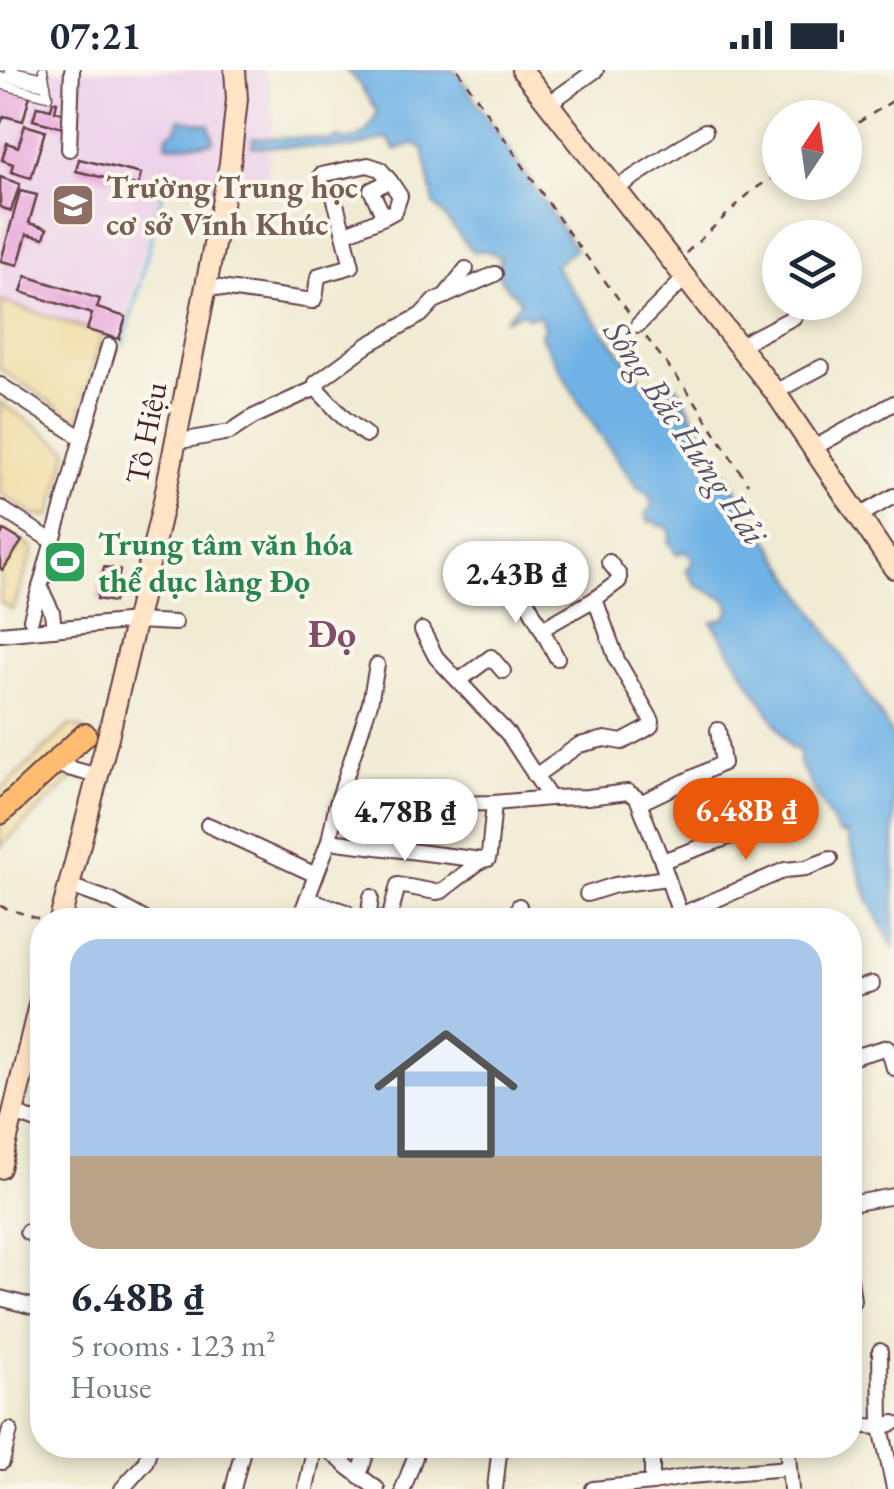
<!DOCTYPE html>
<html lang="en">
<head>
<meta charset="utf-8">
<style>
  :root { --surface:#fff; --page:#f6f6f7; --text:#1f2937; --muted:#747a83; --accent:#ea580c }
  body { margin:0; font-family:"EB Garamond",serif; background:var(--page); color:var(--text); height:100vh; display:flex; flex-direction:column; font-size:38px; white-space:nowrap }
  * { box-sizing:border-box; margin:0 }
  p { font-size:32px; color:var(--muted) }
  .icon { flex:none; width:55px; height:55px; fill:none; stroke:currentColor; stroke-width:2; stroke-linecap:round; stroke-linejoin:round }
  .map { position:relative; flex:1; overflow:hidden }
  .side { position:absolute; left:30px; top:838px; width:832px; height:550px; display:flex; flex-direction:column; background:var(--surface); border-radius:40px; box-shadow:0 5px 15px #0003 }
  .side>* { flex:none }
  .needle { width:65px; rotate:13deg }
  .controls { position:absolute; left:762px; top:30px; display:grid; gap:20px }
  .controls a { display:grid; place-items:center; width:100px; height:100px; border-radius:50%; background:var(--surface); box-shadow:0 5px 15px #0003; font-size:50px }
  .price { position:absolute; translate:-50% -85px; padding:0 22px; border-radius:35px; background:#fff; color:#222; font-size:32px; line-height:65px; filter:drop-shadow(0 2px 5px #0008) }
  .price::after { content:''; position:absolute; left:50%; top:60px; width:30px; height:22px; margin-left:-15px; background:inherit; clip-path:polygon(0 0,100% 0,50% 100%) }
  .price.active { background:var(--accent); color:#fff }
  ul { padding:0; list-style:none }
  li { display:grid; align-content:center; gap:20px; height:530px; padding:0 40px }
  li span { display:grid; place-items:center; height:310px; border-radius:30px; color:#555 }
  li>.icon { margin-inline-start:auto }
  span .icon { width:180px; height:180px; fill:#fffc; stroke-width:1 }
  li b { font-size:42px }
  .status { display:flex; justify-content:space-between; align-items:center; height:70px; padding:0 50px; background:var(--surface); direction:ltr }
  .status svg { height:28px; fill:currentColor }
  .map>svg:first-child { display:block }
  .built { fill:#ecd1ea }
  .sand { fill:#eeda9e; stroke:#9c7c64; stroke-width:2.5 }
  .water { fill:#70b2e5; stroke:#5d6888; stroke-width:2.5 }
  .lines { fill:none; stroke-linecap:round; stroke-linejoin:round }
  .stream { stroke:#70b2e5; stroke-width:4 }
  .building { fill:#e7a4d9 }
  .lane-casing { stroke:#633e44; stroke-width:11 }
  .street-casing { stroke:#633e44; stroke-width:18 }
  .secondary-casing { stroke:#633e44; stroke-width:24 }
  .primary-casing { stroke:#633e44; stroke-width:26 }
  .path { stroke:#633e44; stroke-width:2.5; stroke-dasharray:8 8; stroke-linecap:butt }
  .lane { stroke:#fff; stroke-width:8 }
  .street { stroke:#fff; stroke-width:14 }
  .secondary { stroke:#ffe4c6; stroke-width:20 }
  .primary { stroke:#febc70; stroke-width:22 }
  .labels { text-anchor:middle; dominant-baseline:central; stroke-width:8; stroke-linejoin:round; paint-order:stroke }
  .education-label { font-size:32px; font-weight:bold; fill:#785e54; stroke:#fbf7ec; text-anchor:start }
  .street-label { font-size:32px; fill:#4a1f2b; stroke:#fbf7ec }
  .leisure-label { font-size:32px; font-weight:bold; fill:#27864d; stroke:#fbf7ec; text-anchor:start }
  .water-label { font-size:35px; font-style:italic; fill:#57526c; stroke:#fbf7ec }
  .quarter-label { font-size:38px; font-weight:bold; fill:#814e68; stroke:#fbf7ec }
</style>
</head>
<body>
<div class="status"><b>07:21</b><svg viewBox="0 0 49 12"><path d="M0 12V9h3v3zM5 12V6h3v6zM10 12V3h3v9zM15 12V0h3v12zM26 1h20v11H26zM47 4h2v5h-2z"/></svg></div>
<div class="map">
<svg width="894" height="1419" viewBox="0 0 894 1419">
  <rect width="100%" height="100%" fill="#fbf7ec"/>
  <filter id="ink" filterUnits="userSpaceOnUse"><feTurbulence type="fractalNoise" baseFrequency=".01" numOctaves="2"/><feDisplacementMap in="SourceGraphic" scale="20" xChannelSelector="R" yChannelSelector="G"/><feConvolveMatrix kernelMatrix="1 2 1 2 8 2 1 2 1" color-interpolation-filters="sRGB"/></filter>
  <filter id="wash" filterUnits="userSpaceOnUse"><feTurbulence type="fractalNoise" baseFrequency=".0048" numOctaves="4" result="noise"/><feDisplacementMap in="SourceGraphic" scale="40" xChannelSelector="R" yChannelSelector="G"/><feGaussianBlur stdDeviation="2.25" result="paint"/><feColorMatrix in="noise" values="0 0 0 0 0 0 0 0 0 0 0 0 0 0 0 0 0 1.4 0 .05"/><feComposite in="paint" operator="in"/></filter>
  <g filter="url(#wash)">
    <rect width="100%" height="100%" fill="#f0ebd3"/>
    <path class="built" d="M0 0H264L269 13 274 54 264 123 235 120 214 127 161 117 119 269 0 231V172L8 148 0 145Z"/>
    <g class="sand">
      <path d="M0 231 102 264 79 347 75 348 0 299Z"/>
      <path d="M0 332 67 378 68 382 52 442 48 446H36L0 423Z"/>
      <path d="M22 471 32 478 33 482 13 540 0 532V498L4 500Z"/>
      <path d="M70 655 82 658 87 669 76 705 0 777V721Z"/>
    </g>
    <g class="water">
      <path d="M346 0H455L575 179 554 196 659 333 677 316 712 382 883 649 894 670V878L869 831 846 763 839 764 799 693 800 680 791 678 712 552 725 548 730 539 726 530 696 515 686 500 690 497 693 489 685 481 677 485 668 471 671 465 667 456 658 455 654 450 650 453 645 445 652 436C651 426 647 422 638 419L582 338 541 266 544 257 540 246 527 247 522 242 504 250 521 232C510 217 489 207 501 189 493 181 484 179 473 182L434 134 423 78 412 74 395 80 388 68 353 78 252 76 253 68H310L330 71C335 67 342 67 347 71 365 66 370 60 377 42L357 11Z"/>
      <path d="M180 49 209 55 214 70 210 73 166 75 167 65 176 60Z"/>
    </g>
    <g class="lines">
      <g class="stream">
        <path d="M141 208 164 117"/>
        <path d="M123 275 140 214"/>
      </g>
    </g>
    <g id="blocks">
      <g class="building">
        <path d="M0 17 30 25 23 51 4 46 0 55Z"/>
        <path d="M53 31 57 32 55 41 67 44 63 58 33 50 37 36 51 39Z"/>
        <path d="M25 55 45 61 31 108 11 102 13 94 2 90 7 73 18 77Z"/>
        <path d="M79 89 141 104 138 116 76 101Z"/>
        <path d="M0 107 20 114 11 141 0 137Z"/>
        <path d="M20 121 37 125 29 153 47 158 44 168 27 164 18 195 1 191Z"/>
        <path d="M26 206 100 229 97 238 126 247 119 269 87 260 92 244 21 222Z"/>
        <path d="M4 460 22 471 3 500 0 498V467Z"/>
        <path d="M104 497 120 500 114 532 97 529Z"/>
      </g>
    </g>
  </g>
  <g filter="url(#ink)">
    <use href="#blocks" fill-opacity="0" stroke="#633e44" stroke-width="2.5"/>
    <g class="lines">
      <g class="lane-casing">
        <g id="lane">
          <path d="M9 0 44 8"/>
          <path d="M0 6 46 16"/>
          <path d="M0 14 48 26 43 0"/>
        </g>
      </g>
      <g class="street-casing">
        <g id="street">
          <path d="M548 34 596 0"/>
          <path d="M69 79 72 0"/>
          <path d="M332 119 344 164"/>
          <path d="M615 119 705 61"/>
          <path d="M384 147 395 141 400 126 390 111"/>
          <path d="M206 216 313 231C319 223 314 213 320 205L352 196 344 164 384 147 371 120 390 111 380 99 368 95 321 105"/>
          <path d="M445 226 466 199"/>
          <path d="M638 255 685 208"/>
          <path d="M740 275 794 247"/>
          <path d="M0 315 82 368 31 549"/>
          <path d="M316 318V313L369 274 421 245 434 231 495 204"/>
          <path d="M775 322 822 297"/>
          <path d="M82 368 109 276"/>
          <path d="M175 372 230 362 253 347 316 318 344 348 366 365"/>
          <path d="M812 379 894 333"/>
          <path d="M0 438 52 471"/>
          <path d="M859 446 894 426"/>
          <path d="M490 493 502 489 508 495 557 588"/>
          <path d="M40 517 52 542 54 559"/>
          <path d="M595 529 619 511V505L609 492"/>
          <path d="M422 560 436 587 508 664 550 728 588 727 628 722 637 728 660 786 682 850"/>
          <path d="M0 564 135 551 175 553"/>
          <path d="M460 610 491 587 503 601"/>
          <path d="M52 696H61L98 706"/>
          <path d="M535 706 579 675 605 669 622 672 643 661 651 656 652 651 617 590 595 529 542 559"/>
          <path d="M640 733 723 693 718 660"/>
          <path d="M336 737 494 733 550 728"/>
          <path d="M208 755 316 805"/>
          <path d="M329 771 482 790 488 789 489 785 494 733"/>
          <path d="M662 791 746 761"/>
          <path d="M70 816 112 831 146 850"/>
          <path d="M587 824 615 815 667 808"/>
          <path d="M371 827 369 844 372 848 382 850"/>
          <path d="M307 829 346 842 343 849 347 850"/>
          <path d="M680 845 785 800 806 798 830 789"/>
          <path d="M299 850 329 771 336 737 370 633 377 595"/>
          <path d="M389 850 398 815 436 822 442 821 482 790"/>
          <path d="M517 850 519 836"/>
          <path d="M850 920 872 914"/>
          <path d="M850 988 888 977 894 998"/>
          <path d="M14 1043 42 1053"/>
          <path d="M850 1134 894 1126"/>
          <path d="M27 1162 42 1170"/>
          <path d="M850 1209 853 1231H850"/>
          <path d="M0 1228 42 1239"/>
          <path d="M880 1281 881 1357 894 1418"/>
          <path d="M850 1355 881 1357 894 1353"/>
          <path d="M323 1375 348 1397 377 1419"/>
          <path d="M580 1375V1378"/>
          <path d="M652 1375V1413"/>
          <path d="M787 1375 791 1419"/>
          <path d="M2 1392 10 1360"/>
          <path d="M359 1406 369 1375"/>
          <path d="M122 1419 145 1393 151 1375"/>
          <path d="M233 1419 244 1375"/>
          <path d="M306 1419 315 1375"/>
          <path d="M403 1419 415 1387"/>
          <path d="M495 1419 500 1375"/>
          <path d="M593 1419 652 1413 690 1406 789 1398"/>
        </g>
      </g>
      <g class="secondary-casing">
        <g id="secondary">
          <path d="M522 0 775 322 894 498"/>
          <path d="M60 850 108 667 164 431 230 93 237 29 235 0"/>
          <path d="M0 1098 42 922"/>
        </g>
      </g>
      <g class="primary-casing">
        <path id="primary" d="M0 743 85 665"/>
      </g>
      <g class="path">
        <path d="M458 0 570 165 630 244"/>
        <path d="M845 61 894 30"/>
        <path d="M686 183 753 120 780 103"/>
        <path d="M646 267 695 331 748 414"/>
        <path d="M0 836 42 850"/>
      </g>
      <use href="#lane" class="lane"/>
      <use href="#street" class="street"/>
      <use href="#secondary" class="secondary"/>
      <use href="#primary" class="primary"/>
    </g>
  </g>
  <defs>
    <g id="school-square" transform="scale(2.25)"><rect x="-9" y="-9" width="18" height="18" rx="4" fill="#8d6e63" stroke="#fbf7ec"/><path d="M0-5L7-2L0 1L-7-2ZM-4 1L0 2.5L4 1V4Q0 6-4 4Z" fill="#fff"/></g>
    <g id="stadium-square" transform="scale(2.25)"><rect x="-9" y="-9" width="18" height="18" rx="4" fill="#2e9e5b" stroke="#fbf7ec"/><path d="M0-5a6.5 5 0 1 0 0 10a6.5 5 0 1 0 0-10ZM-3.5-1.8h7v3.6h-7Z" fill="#fff"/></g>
  </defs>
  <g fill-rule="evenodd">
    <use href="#school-square" x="73" y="135"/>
    <use href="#stadium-square" x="65" y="492"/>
  </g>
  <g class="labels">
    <g class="education-label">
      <text x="106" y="117">Trường Trung học<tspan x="106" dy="37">cơ sở Vĩnh Khúc</tspan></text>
    </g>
    <g class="street-label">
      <text transform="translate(146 363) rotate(-79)">Tô Hiệu</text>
    </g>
    <g class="leisure-label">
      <text x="98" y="474">Trung tâm văn hóa<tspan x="98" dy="37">thể dục làng Đọ</tspan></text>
    </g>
    <g class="water-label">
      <text transform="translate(686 362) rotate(56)">Sông Bắc Hưng Hải</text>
    </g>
    <g class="quarter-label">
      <text x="332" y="563">Đọ</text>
    </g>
  </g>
</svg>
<div class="controls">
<a><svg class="needle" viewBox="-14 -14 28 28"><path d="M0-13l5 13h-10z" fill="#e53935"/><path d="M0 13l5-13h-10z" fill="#747a83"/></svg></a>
<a><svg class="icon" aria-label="layers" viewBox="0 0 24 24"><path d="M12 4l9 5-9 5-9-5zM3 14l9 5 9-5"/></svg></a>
</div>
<b class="price" style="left:516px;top:556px">2.43B ₫</b>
<b class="price active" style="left:746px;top:793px">6.48B ₫</b>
<b class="price" style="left:405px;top:794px">4.78B ₫</b>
<section class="side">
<ul>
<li><span style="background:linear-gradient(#a9c7e8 70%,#b9a48a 0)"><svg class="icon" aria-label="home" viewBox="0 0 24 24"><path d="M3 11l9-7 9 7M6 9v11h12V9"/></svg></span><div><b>6.48B ₫</b><p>5 rooms · 123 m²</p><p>House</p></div></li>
</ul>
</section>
</div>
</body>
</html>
